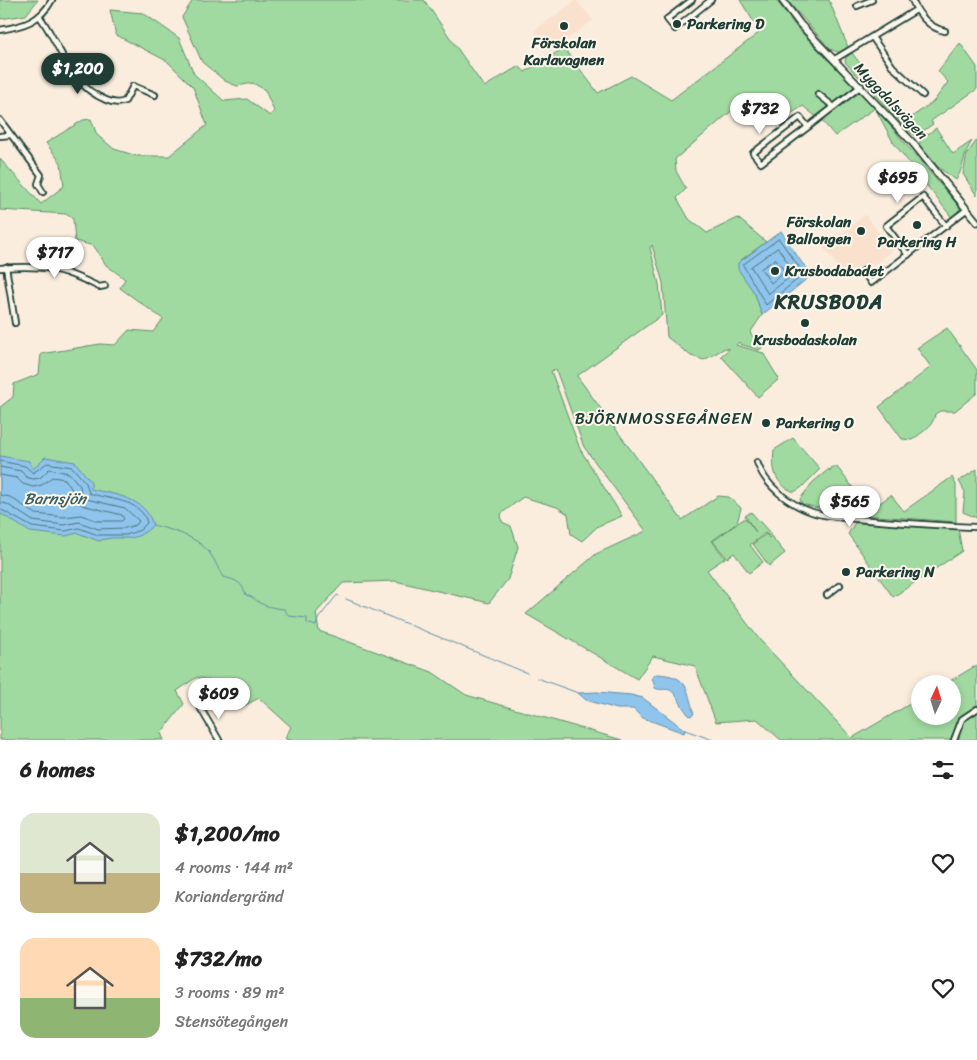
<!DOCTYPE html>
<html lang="en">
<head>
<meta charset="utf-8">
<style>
  :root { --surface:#fff; --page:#f2f2f2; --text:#222; --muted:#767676; --accent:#1f3d34 }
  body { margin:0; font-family:Sriracha,sans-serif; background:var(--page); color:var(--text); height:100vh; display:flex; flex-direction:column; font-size:19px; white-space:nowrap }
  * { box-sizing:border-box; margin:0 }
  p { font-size:16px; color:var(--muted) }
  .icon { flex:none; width:28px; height:28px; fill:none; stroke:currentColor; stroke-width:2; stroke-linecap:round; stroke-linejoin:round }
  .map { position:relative; height:740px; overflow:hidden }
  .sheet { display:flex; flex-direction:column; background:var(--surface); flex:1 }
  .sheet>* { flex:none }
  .needle { width:32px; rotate:4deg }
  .tools { position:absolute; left:911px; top:675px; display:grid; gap:10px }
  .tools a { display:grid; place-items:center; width:50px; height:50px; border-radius:50%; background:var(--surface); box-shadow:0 2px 8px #0003; font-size:25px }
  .price { position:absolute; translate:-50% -42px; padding:0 11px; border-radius:18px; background:#fff; color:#222; font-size:16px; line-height:32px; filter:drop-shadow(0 1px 2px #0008) }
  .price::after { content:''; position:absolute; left:50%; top:30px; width:15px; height:11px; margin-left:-8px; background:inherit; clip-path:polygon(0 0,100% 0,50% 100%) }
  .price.selected { background:var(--accent); color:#fff }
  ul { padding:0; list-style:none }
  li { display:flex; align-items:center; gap:15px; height:125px; padding:0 20px }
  li span { display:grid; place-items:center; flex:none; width:140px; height:100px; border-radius:15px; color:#555 }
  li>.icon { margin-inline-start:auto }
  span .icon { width:60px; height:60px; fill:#fffc; stroke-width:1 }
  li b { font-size:21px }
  h2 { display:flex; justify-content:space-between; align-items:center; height:60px; padding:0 20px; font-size:21px }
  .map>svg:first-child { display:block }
  .built { fill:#f9e1cd }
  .green { fill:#a0daa0; stroke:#608c6a }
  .water { fill:#8fc4ed; stroke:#628ea3 }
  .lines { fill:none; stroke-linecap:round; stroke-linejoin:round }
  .shore { stroke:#4c737e; stroke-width:1 }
  .stream { stroke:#628ea3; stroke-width:1 }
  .street-casing { stroke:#1f3d34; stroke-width:8 }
  .secondary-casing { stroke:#1f3d34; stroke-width:9 }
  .street { stroke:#fbf7ec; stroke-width:4.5 }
  .secondary { stroke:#fbf7ec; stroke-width:5.5 }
  .poi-dot { fill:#1f3d34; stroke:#fbf7ec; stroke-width:2 }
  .labels { text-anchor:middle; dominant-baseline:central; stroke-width:4; stroke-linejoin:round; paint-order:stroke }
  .poi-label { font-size:15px; font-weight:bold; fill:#1f3d34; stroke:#fbf7ec; text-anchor:start }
  .street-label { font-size:15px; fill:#1f3d34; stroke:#fbf7ec }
  .neighbourhood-label { font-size:16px; letter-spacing:1px; fill:#1f3d34; stroke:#fbf7ec }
  .water-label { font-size:16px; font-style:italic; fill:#3b5f62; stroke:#fbf7ec }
  .district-label { font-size:20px; font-weight:bold; letter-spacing:1px; fill:#1f3d34; stroke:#fbf7ec }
</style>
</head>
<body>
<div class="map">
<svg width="977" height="740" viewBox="0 0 977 740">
  <rect width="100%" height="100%" fill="#faedde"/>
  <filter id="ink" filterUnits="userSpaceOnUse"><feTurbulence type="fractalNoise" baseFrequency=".02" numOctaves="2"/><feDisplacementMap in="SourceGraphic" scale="10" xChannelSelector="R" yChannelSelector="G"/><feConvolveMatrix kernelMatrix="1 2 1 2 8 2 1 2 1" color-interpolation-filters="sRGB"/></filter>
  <g filter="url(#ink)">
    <g class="built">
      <path d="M576 0 593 20 550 52 534 31Z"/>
      <path d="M865 215 893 250 874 265 859 267 845 277 823 247Z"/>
    </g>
    <g class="green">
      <path d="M0 0H38L26 15 0 19Z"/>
      <path d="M193 0H424L484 87 519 66 525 72C538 63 551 56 564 48L598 93 631 76 671 100 760 32 740 0H776L796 27 875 108 957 204 960 208 953 219 893 142 875 108 835 136 824 123 803 106 789 115 767 97 749 96 675 159 676 171 686 189 677 198 689 219 707 233 738 218 766 242 741 260 738 266 755 294 762 315 750 333 762 348 759 350 740 344 739 342 736 345 763 353 779 379 758 397 721 356 729 349 725 348 704 360 691 356 667 337 663 283 652 245 650 248 659 284 662 315 577 376 682 520 718 496 729 497 741 508 737 523 712 541 725 558 707 570 759 639 852 738 920 698V716H952V684H945L977 665V740H781L757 719 716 722 695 666 653 656 637 679 526 614 596 554 646 531 584 447 556 370 551 371 580 449 622 516 598 526 582 541 571 534 568 514 557 507 523 497 501 514 502 522 511 526 518 547 508 579 489 603 395 581 343 583 316 613 319 631 432 672 466 695 622 740H287L285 738 291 727 259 698 240 708 219 683 197 677 177 691 184 704 161 733 164 740H0V407L13 397 14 384 39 374 41 354 100 344 115 345 129 330 153 332 163 319 120 288 125 279 106 265 94 246 75 241 73 219 66 214 0 210V159L41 204 64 186 61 163 46 143 83 120 91 119 97 135 114 149 137 156H169L207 125 193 87 167 61 116 35 110 10 143 13 179 38 194 74 224 101 247 99 270 116 274 111 265 90 253 83 237 86 225 81 202 62 182 17Z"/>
      <path d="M787 0H829L848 47 840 53 830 49Z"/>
      <path d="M960 43 977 67V89L931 121 933 124 916 136 908 131 845 62 846 57 852 53 887 98 909 119 934 101 948 82 938 71Z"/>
      <path d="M936 128 953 154 972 141C963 154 964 168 956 180L938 167 919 145 921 139Z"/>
      <path d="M977 140V196L963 174 967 154Z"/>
      <path d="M947 328 977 370V393L955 411H940L935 414C934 426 921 433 912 440L902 439 879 407 931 367 917 348Z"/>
      <path d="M793 438 820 469 801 488 794 492C774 484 772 469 774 450Z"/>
      <path d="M832 467H837L870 510 891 495 904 511 952 477 956 485V522L838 513 802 504 800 499 813 482 829 469 830 471Z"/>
      <path d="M977 469V518L963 512 965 492 959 481Z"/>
      <path d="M751 512 771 534 769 536 765 533 750 545 763 562 749 573 734 553 727 558 713 541 745 518 756 532 745 516Z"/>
      <path d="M855 523 958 528 962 551 893 597 848 534Z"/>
      <path d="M766 534 769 538 771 536 785 553 769 566 753 544Z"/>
    </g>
    <g class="water">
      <path d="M781 231 802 263 813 274 762 315 755 294 738 269V263Z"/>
      <path d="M0 456 29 461 33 469 45 457 75 462 91 482V489C116 495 145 497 153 525 130 548 122 532 99 541L78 533 65 536 30 532 0 513Z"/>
      <path d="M657 674C690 676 686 689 694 714L690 716C682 709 677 693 670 690 665 688 660 691 655 688L652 677Z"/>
      <path d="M597 692 631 695 643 698 685 730 684 733 643 718 633 709H617L586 700 578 693Z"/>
    </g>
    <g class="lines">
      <g class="shore">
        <path d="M779 239 804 274 766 305 743 265Z"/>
        <path d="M778 248 795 273 768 294 751 267Z"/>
        <path d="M776 259 785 272 771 283 761 269Z"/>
        <path d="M0 461 25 466 33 473 47 463 72 467 86 483 89 493C107 500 141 498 147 523L140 530 126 535H98L79 528 65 531 32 527 0 509"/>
        <path d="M0 467 21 471 26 477 33 479 40 478 49 469 69 473 80 486 81 493 86 499 125 508 139 521 136 525 125 528 98 529 79 522 64 525 33 521 7 504 0 503"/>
        <path d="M0 475 17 478 23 484 33 487 42 485 52 477 65 479 82 505 122 515 124 519 122 521H98L81 515 64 517 36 514 10 497 0 495"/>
      </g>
      <g class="stream">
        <path d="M153 525C172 530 196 536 209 552 215 560 218 569 223 577 236 580 242 582 246 595 253 597 254 599 260 603 267 607 276 608 284 609L289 616 307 618V623L316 626 318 619 337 595 339 596"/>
        <path d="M346 599 527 673"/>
        <path d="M537 678 578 693"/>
        <path d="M685 730 713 740"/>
      </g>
      <g class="street-casing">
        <g id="street">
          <path d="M692 0 667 19 675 29 711 0"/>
          <path d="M912 0C918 14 929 28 945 31"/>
          <path d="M857 6 872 0"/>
          <path d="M40 17C63 49 68 84 106 100 113 103 119 104 125 101L133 86 155 95"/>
          <path d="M0 30C23 26 40 22 52 0"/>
          <path d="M872 37 893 67 923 95"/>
          <path d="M835 59 916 10"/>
          <path d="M818 94 834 107"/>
          <path d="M0 120 41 175 38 184 43 192"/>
          <path d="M808 127 761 163 753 153 800 117 808 127 861 86"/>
          <path d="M0 136 10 135"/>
          <path d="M908 255 886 226 923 197 946 226"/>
          <path d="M6 267 15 323"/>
          <path d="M0 268C44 265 59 267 99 287L105 286"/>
          <path d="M863 271 871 283 966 210"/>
          <path d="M757 462C765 486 789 504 812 512 830 518 850 518 869 520 905 523 941 526 977 527"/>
          <path d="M827 595 840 585"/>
          <path d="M201 709 219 740"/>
          <path d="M954 740 962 719 977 709"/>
        </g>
      </g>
      <g class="secondary-casing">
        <path id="secondary" d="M782 0 800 24 912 142 977 222"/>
      </g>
      <use href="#street" class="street"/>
      <use href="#secondary" class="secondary"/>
    </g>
  </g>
  <g class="poi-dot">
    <circle cx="677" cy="24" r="5"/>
    <circle cx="564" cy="26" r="5"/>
    <circle cx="917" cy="225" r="5"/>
    <circle cx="861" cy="231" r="5"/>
    <circle cx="775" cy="271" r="5"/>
    <circle cx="805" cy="323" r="5"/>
    <circle cx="766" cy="423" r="5"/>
    <circle cx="846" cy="572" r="5"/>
  </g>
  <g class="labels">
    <g class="poi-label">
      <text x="687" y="24">Parkering D</text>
      <text x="564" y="43" text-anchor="middle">Förskolan<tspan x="564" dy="17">Karlavagnen</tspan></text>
      <text x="851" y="222" text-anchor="end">Förskolan<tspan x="851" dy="17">Ballongen</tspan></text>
      <text x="917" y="242" text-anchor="middle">Parkering H</text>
      <text x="785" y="271">Krusbodabadet</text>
      <text x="805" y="340" text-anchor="middle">Krusbodaskolan</text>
      <text x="776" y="423">Parkering O</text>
      <text x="856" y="572">Parkering N</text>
    </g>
    <g class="street-label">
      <text transform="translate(891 101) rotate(47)">Myggdalsvägen</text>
    </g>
    <g class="neighbourhood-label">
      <text x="664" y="418">BJÖRNMOSSEGÅNGEN</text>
    </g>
    <g class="water-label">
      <text x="55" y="498">Barnsjön</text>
    </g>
    <g class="district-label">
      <text x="829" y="302">KRUSBODA</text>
    </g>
  </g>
</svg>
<div class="tools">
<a><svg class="needle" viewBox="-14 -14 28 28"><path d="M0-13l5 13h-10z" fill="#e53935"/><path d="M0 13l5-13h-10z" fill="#767676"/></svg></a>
</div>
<b class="price selected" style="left:78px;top:95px">$1,200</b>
<b class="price" style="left:760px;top:135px">$732</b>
<b class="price" style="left:898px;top:204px">$695</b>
<b class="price" style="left:55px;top:279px">$717</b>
<b class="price" style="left:850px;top:528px">$565</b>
<b class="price" style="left:219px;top:720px">$609</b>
</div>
<section class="sheet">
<h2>6 homes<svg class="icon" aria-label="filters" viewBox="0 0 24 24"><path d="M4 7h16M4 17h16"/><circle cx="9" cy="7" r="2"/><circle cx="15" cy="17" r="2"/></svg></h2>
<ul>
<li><span style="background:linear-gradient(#dfe7d0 60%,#c2b280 0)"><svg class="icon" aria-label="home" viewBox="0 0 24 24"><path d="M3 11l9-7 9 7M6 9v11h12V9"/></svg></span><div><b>$1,200/mo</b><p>4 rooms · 144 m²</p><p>Koriandergränd</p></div><svg class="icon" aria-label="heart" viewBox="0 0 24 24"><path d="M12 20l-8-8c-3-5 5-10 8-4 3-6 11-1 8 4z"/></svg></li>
<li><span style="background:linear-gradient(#ffd9b3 60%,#8fb573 0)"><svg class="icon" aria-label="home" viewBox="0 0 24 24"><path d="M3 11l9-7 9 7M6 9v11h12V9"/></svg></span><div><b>$732/mo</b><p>3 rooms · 89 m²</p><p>Stensötegången</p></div><svg class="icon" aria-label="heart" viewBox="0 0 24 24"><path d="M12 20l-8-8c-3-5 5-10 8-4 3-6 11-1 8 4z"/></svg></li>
</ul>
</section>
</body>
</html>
